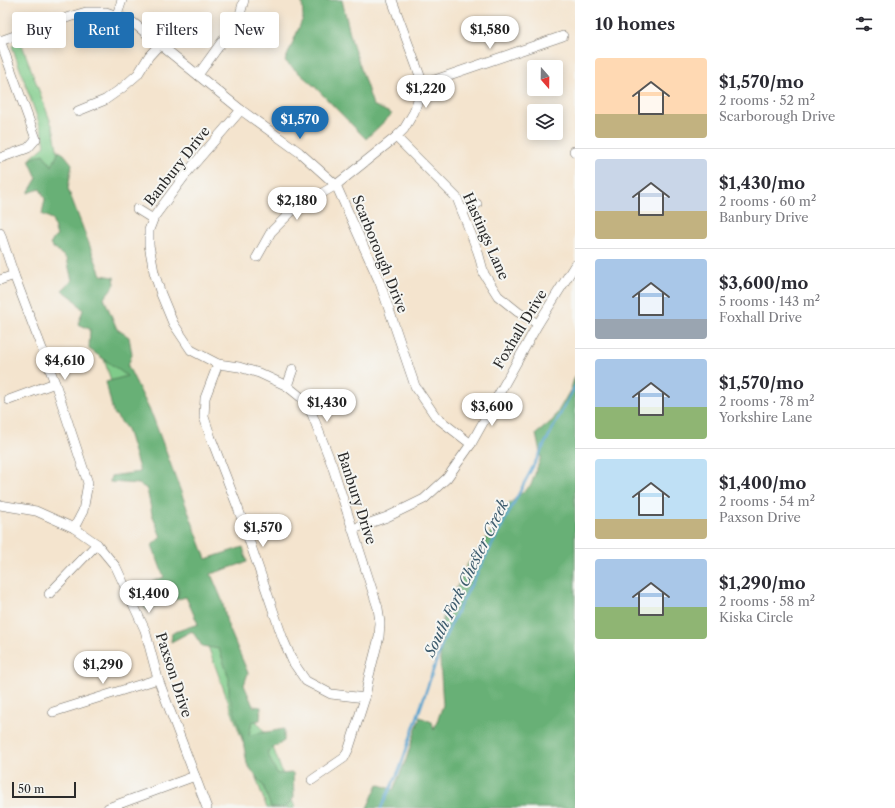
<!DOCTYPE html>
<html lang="en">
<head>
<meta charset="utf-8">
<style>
  :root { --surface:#fff; --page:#f2f2f3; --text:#2b2b33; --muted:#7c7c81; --line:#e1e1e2; --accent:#1f6fb2 }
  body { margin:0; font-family:"Libre Caslon Text",serif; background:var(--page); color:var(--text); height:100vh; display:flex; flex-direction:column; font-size:15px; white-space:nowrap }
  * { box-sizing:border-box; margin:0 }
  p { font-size:13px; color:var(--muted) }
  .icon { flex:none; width:22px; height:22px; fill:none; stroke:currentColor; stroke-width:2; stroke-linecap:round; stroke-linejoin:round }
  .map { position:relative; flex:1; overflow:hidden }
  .panel { display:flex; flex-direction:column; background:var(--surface); width:320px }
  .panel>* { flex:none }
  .guide { position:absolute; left:12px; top:12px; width:380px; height:36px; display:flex; gap:8px }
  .needle { width:26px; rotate:160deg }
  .controls { position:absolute; left:527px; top:60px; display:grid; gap:8px }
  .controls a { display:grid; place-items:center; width:36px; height:36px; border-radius:4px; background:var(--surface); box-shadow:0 2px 10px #0003; font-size:20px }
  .scale { position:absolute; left:12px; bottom:10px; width:64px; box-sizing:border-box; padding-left:4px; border:2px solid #2b2b2b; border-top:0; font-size:11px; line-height:14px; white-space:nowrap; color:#2b2b2b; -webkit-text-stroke:3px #f6f6f2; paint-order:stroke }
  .price { position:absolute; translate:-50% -34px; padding:0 9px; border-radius:14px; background:#fff; color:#222; font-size:13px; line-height:26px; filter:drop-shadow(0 1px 2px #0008) }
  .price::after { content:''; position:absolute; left:50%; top:24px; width:12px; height:9px; margin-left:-6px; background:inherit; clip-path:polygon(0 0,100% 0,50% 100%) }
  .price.on { background:var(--accent); color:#fff }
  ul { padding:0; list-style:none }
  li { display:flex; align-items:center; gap:12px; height:100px; padding:0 20px }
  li+li { border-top:1px solid var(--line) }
  li span { display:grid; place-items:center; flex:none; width:112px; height:80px; border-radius:4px; color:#555 }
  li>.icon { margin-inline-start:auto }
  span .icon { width:48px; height:48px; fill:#fffc; stroke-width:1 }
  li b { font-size:17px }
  h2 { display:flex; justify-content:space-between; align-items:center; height:48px; padding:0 20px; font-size:17px }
  .chip { padding:0 14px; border-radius:4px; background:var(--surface); box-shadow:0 2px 10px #0003; font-size:14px; line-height:36px }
  .chip.on { background:var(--accent); color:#fff }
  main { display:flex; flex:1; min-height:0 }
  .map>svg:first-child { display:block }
  .green { fill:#80cc8a; stroke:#567c5a }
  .forest { fill:#68b076; stroke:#4a6e50 }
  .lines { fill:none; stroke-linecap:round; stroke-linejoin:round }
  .stream { stroke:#56a3cf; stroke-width:2.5 }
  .minor-casing { stroke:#716c64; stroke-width:10 }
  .minor { stroke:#fff; stroke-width:9 }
  .labels { text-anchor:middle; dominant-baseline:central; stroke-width:4; stroke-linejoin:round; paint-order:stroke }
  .street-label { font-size:14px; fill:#2b2b2b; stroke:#f6f6f2 }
  .water-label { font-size:15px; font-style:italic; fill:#3c5b6d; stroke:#f6f6f2 }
</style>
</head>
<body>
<main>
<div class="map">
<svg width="575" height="808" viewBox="0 0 575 808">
  <rect width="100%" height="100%" fill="#f6f6f2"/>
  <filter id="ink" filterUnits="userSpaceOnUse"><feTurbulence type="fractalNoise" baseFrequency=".025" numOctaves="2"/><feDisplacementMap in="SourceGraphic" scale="8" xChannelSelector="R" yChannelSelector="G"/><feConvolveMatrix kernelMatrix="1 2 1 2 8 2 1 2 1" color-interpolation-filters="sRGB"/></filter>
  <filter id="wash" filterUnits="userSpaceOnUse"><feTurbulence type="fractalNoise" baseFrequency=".012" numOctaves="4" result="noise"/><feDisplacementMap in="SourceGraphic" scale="16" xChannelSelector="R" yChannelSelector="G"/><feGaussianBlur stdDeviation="0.9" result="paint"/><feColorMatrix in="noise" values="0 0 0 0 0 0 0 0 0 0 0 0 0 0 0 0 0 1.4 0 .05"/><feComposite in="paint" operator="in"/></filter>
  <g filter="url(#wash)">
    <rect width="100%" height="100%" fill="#f4e4ce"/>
    <path class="green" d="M21 42 54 131 66 202 254 718 270 739 295 808H267L189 594 146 610 139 596 183 578 146 486 93 326 31 158 45 146 43 134 12 46Z"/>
    <g class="forest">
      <path d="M302 0H342L352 42 373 105 392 114 366 139 314 86 285 61 303 18Z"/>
      <path d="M59 151 64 154 72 164 68 189 101 275 114 277 115 284 104 298 117 329 129 337 132 354 128 366 153 417 206 559 243 547 247 562 211 574 222 600 227 623 248 673 244 685 253 706 261 707 260 720 252 722 249 735 284 729V741L267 752 277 774 293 773 294 797 285 808H271L264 787 247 764 242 735 229 695V678L219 649 202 646 192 631 171 642 172 633 198 624 186 597 147 607 139 586 164 577 152 545 161 537 152 514 147 489 139 484 110 482 111 476 140 472 127 429 113 412 106 382 127 376 108 362 89 349 90 329 78 324 83 310 73 298 62 290 72 281 67 259 50 245 54 238 57 236 52 219 42 214 45 199 40 189 28 193 37 178 29 160 43 154 52 166Z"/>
      <path d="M575 375V808H367L378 784 393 790 406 760 420 717 432 722 434 730 443 705 440 660 443 617 467 565 500 519 508 505 531 485 541 457 536 434 553 420 571 389Z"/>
    </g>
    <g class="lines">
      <path class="stream" d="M381 808 400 768 442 644 458 610 575 386"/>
    </g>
  </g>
  <g filter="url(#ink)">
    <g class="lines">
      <g class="minor-casing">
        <g id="minor">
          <path d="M117 15 122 0"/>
          <path d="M0 40 36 139 28 148 0 158"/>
          <path d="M0 41 69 17 86 12H106L131 21 241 110 299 152 336 185 380 283 415 386 436 417 471 444"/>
          <path d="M198 75 239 18 244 0"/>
          <path d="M423 84 563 36"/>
          <path d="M241 110 189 170 154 217 149 230V245L154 272 161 294 173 323 191 350 218 364 239 367 259 373 287 386 303 399 312 414 332 465 378 608 380 623 379 637 369 676 365 698 349 748 344 758 312 780"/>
          <path d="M78 111 105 100 122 88 138 74 149 56 160 44"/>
          <path d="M396 137 457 198 478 252 484 274 498 296 518 312 538 324"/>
          <path d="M574 151 575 152"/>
          <path d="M137 209 153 219"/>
          <path d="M462 211 477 204"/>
          <path d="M0 233 14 275 55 383 88 483 83 511 74 528"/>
          <path d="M257 257 271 232 293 210 336 185 396 137 404 129 414 112 423 84 392 0"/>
          <path d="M0 280 14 275"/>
          <path d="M218 364 205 398 204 417 211 438 238 508 283 639 293 662 306 681 331 694 365 698"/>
          <path d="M287 386 293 369"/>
          <path d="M9 400 55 383"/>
          <path d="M0 505 36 511 74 528 97 544 116 567 145 630 158 679 207 808"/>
          <path d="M353 529 387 517 424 499 447 478 471 444 538 324 575 265"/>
          <path d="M49 594 97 544"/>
          <path d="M53 712 158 679"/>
          <path d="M108 808 195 776"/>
        </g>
      </g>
      <use href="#minor" class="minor"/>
    </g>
  </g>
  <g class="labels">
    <g class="street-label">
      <text transform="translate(177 166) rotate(-52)">Banbury Drive</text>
      <text transform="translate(486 236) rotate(66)">Hastings Lane</text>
      <text transform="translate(380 254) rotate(68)">Scarborough Drive</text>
      <text transform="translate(520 329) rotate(-59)">Foxhall Drive</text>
      <text transform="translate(357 498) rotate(72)">Banbury Drive</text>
      <text transform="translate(174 675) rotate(72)">Paxson Drive</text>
    </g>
    <g class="water-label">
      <text transform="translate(466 578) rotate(-64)">South Fork Chester Creek</text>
    </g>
  </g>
</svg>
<div class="controls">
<a><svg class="needle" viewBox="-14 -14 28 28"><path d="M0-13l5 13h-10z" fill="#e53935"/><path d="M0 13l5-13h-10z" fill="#7c7c81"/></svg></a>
<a><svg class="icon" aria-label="layers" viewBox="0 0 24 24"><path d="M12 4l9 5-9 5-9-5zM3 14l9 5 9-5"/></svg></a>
</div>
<div class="scale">50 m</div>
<b class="price" style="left:490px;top:50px">$1,580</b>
<b class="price" style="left:426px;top:109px">$1,220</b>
<b class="price on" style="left:300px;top:140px">$1,570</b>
<b class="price" style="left:297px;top:221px">$2,180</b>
<b class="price" style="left:65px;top:381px">$4,610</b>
<b class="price" style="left:327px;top:423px">$1,430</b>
<b class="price" style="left:492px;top:427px">$3,600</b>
<b class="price" style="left:263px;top:548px">$1,570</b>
<b class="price" style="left:149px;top:614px">$1,400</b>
<b class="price" style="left:103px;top:685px">$1,290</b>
<div class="guide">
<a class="chip">Buy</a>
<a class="chip on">Rent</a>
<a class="chip">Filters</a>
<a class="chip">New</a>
</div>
</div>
<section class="panel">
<h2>10 homes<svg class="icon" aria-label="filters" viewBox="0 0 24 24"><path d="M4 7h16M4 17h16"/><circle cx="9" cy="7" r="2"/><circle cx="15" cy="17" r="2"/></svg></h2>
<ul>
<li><span style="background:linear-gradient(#ffd9b3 70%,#c2b280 0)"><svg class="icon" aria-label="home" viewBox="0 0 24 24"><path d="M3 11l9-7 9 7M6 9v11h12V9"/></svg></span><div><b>$1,570/mo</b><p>2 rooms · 52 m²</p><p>Scarborough Drive</p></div></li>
<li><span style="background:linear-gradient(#c9d6e8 65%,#c2b280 0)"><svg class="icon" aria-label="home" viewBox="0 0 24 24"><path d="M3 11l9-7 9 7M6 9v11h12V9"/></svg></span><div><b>$1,430/mo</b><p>2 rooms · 60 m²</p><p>Banbury Drive</p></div></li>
<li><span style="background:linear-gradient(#a9c7e8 75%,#9aa5b1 0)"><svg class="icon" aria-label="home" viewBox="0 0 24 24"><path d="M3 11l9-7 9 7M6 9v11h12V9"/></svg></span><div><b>$3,600/mo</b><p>5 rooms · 143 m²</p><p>Foxhall Drive</p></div></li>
<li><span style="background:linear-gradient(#a9c7e8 60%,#8fb573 0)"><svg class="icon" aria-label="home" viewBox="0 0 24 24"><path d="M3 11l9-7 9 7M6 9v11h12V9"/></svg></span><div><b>$1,570/mo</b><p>2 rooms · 78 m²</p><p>Yorkshire Lane</p></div></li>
<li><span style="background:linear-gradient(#bfe0f5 75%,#c2b280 0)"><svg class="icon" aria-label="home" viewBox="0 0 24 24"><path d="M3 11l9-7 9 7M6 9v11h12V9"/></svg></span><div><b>$1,400/mo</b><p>2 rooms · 54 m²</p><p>Paxson Drive</p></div></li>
<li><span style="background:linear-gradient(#a9c7e8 60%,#8fb573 0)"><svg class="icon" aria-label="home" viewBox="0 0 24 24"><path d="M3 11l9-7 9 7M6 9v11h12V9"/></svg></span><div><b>$1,290/mo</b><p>2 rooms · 58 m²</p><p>Kiska Circle</p></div></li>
</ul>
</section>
</main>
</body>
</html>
